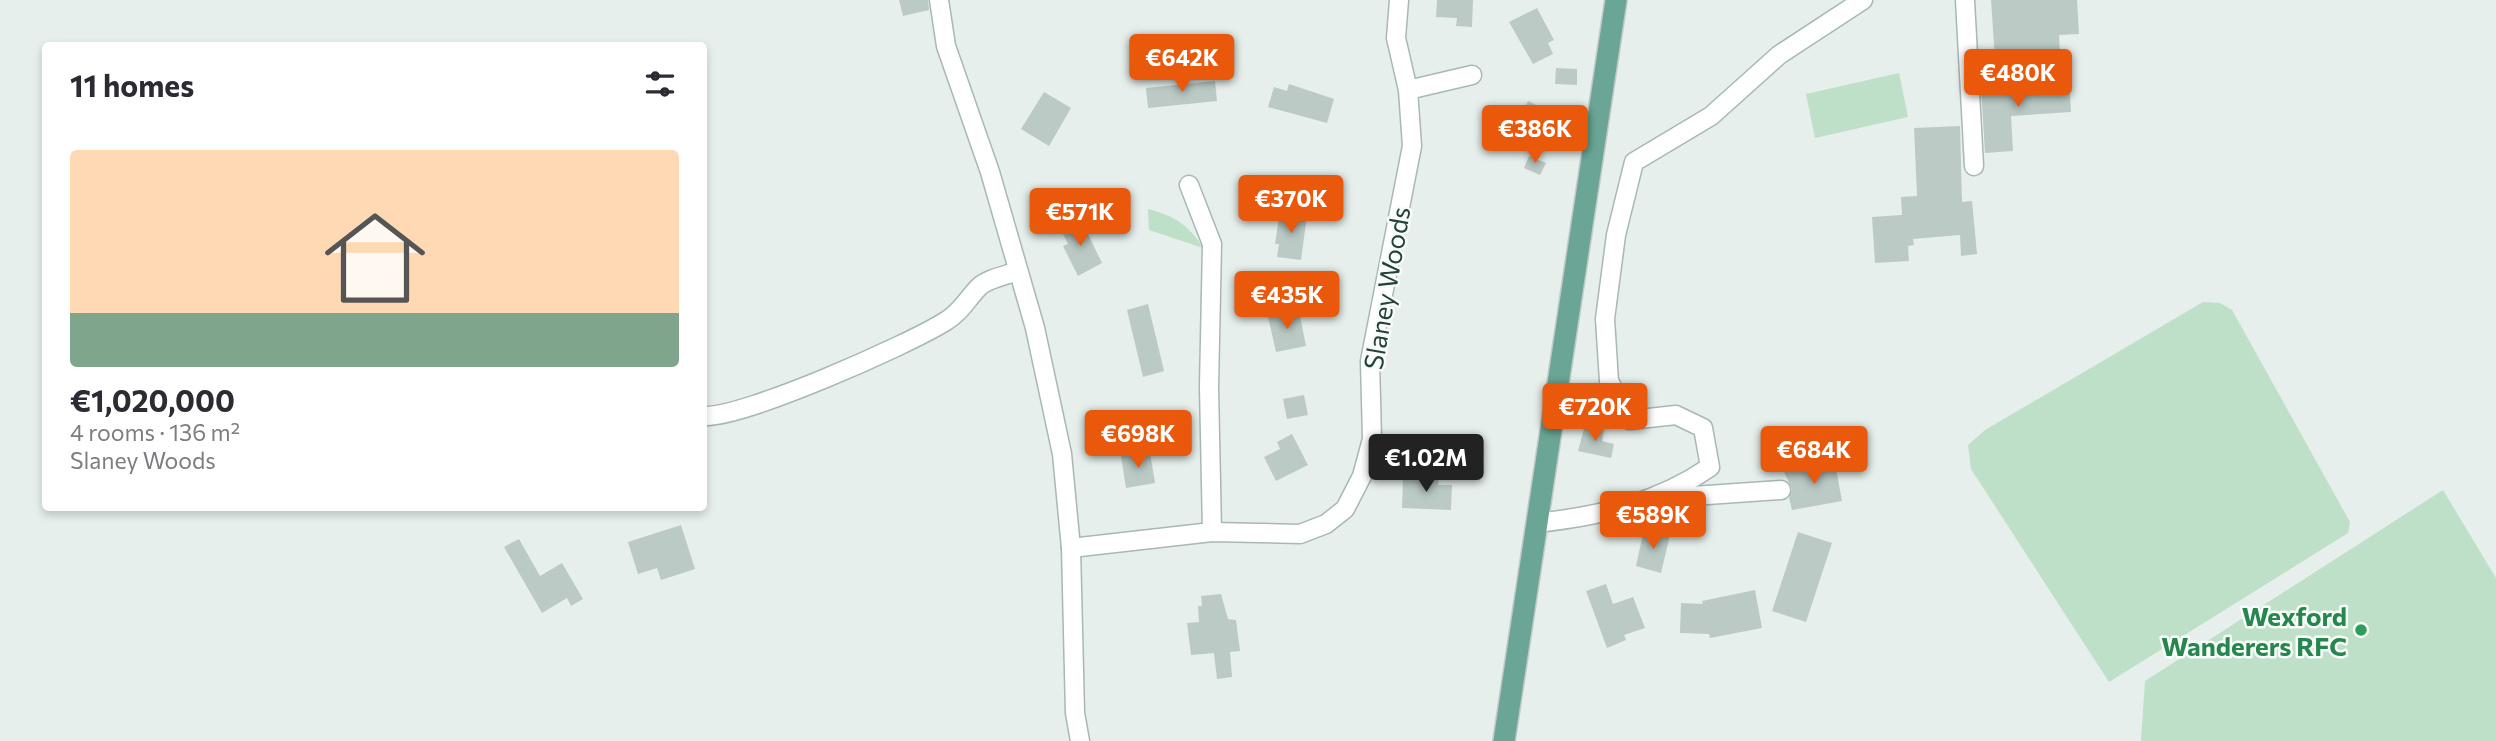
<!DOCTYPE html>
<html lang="en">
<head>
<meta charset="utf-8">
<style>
  :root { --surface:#fff; --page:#f2f2f3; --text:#2b2b33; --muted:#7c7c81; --accent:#ea580c }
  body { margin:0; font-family:Commissioner,sans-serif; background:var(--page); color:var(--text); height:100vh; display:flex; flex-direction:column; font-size:26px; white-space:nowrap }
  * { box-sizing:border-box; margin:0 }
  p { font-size:23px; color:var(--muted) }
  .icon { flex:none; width:38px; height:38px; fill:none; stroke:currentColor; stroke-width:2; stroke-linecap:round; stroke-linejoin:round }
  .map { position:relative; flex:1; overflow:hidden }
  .drawer { position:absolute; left:42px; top:42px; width:665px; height:469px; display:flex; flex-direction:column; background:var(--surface); border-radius:7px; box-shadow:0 4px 10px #0003 }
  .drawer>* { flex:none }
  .price { position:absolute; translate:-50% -60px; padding:0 16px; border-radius:7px; background:var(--accent); color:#fff; font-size:23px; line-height:46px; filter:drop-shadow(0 2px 4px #0008) }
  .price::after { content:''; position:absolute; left:50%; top:42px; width:21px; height:16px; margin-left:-10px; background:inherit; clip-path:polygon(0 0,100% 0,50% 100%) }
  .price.on { background:#222; color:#fff }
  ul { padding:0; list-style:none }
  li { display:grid; align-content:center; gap:14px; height:371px; padding:0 28px }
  li span { display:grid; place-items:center; height:217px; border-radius:7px; color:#555 }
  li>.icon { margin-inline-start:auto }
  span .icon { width:126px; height:126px; fill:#fffc; stroke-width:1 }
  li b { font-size:30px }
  h2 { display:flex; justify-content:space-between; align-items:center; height:84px; padding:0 28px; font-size:30px }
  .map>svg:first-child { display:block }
  .green { fill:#bfe0c8 }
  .building { fill:#bbcac4 }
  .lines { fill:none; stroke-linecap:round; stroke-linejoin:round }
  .minor-casing { stroke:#a8b8b2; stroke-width:21 }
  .major-casing { stroke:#c2cac8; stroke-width:24 }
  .minor { stroke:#fff; stroke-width:18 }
  .major { stroke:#6aa596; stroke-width:21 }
  .leisure-dot { fill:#2e9e5b; stroke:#f7fbf9; stroke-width:2.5 }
  .labels { text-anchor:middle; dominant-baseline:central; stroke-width:5; stroke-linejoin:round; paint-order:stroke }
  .street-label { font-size:26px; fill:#24423a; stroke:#f7fbf9 }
  .leisure-label { font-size:26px; font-weight:bold; fill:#27864d; stroke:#f7fbf9; text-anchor:end }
</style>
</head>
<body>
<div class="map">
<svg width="2496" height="741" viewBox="0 0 2496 741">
  <rect width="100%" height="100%" fill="#e6efeb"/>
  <g class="green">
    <path d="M1899 73 1908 117 1815 138 1806 94Z"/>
    <path d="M1148 209C1174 216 1188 224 1203 248L1149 230Z"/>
    <path d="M2203 302 2220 303 2232 310 2350 522 2348 533 2109 682 1971 469 1968 445 1985 430Z"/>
    <path d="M2443 490 2496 578V741H2141L2145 681Z"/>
  </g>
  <g class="building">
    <path d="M899 0H928L929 10 903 16Z"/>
    <path d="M1437 0H1473L1472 27 1456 26 1457 18 1436 17Z"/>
    <path d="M1991 0H2077L2079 34 2059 35 2060 54 1995 59Z"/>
    <path d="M1537 8 1554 40 1548 43 1553 54 1533 64 1509 22Z"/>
    <path d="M1556 68 1577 69V85L1555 84Z"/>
    <path d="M1215 81 1217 101 1148 108 1146 88Z"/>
    <path d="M2069 82 2071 112 2011 116 2013 151 1985 153 1981 87Z"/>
    <path d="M1289 84 1334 99 1327 123 1268 107 1274 87 1287 91Z"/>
    <path d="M1044 92 1071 108 1049 146 1021 129Z"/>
    <path d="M1528 101 1556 115 1541 144 1514 130Z"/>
    <path d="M1960 126 1962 202 1972 201 1977 254 1961 256 1960 235 1913 239 1914 245 1908 246 1909 261 1875 263 1872 217 1902 215 1901 197 1917 196 1914 128Z"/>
    <path d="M1529 156 1546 163 1540 175 1524 168Z"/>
    <path d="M1280 211 1307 215 1301 260 1277 257 1279 244H1275Z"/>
    <path d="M1081 220 1102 263 1078 276 1063 246 1068 244 1061 230Z"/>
    <path d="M1313 280 1317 300 1297 304 1292 284Z"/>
    <path d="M1148 304 1164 371 1143 377 1127 310Z"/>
    <path d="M1299 311 1306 346 1276 352 1268 317Z"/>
    <path d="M1304 395 1308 415 1287 419 1283 399Z"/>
    <path d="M1585 425 1604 429 1602 441 1614 444 1611 458 1578 451Z"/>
    <path d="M1292 434 1308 465 1276 481 1264 457 1280 449 1277 442Z"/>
    <path d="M1150 452 1155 483 1126 488 1121 456Z"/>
    <path d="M1835 463 1842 501 1792 510 1789 498 1792 489 1784 472Z"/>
    <path d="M1403 477 1439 479 1438 485H1452L1451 510 1402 508Z"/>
    <path d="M681 525 695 569 661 580 657 568 638 574 628 542Z"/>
    <path d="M1644 529 1670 535 1661 573 1636 566Z"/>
    <path d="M1798 532 1832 543 1806 622 1772 611Z"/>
    <path d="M519 539 540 576 562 563 583 599 571 606 567 598 542 613 504 547Z"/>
    <path d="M1606 584 1613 604 1633 597 1645 628 1624 635 1626 640 1607 648 1586 591Z"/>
    <path d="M1755 590 1762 628 1710 638 1709 634 1680 633 1681 603 1703 604 1702 601Z"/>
    <path d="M1221 594 1228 619 1236 620 1240 651 1230 652 1232 677 1217 679 1214 653 1191 655 1187 623 1199 622 1198 606H1202L1201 596Z"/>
  </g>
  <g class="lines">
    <g class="minor-casing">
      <g id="minor">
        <path d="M939 0 946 46 990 172 1035 328 1062 454 1071 548 1075 713 1080 741"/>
        <path d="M1965 0 1974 166"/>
        <path d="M1408 90 1472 75"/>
        <path d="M1189 185 1212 244 1209 387 1212 532"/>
        <path d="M704 416C743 418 908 345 946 321 961 312 967 299 979 287 987 279 1007 275 1018 271"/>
        <path d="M1680 488 1693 496 1781 490"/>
        <path d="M1537 523C1600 516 1658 503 1710 467L1703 428 1676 415 1630 420 1609 381 1605 319 1616 235 1634 162 1711 116 1779 55 1863 0"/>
        <path d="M1071 548 1212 532 1300 534 1326 524 1345 509 1362 476 1372 439 1370 361 1412 146 1408 90 1396 38 1399 0"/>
      </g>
    </g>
    <g class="major-casing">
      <path id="major" d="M1504 741 1616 0"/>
    </g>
    <use href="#minor" class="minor"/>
    <use href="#major" class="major"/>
  </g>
  <circle class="leisure-dot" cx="2361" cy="630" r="7"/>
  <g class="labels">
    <g class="street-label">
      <text transform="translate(1386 288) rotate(-80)">Slaney Woods</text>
    </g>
    <g class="leisure-label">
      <text x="2347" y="615">Wexford<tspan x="2347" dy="30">Wanderers RFC</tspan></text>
    </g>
  </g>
</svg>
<b class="price" style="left:1182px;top:94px">€642K</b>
<b class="price" style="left:2018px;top:109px">€480K</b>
<b class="price" style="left:1535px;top:165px">€386K</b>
<b class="price" style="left:1291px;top:235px">€370K</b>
<b class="price" style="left:1080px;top:248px">€571K</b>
<b class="price" style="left:1287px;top:331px">€435K</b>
<b class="price" style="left:1595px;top:443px">€720K</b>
<b class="price" style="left:1138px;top:470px">€698K</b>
<b class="price" style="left:1814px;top:486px">€684K</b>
<b class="price on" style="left:1426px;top:494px">€1.02M</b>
<b class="price" style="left:1653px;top:551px">€589K</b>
<section class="drawer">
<h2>11 homes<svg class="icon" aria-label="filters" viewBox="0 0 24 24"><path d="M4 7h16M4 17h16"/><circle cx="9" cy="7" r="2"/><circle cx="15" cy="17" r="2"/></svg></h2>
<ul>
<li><span style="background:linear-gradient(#ffd9b3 75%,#7fa58c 0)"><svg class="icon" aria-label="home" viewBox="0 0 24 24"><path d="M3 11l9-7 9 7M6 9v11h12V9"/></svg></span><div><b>€1,020,000</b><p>4 rooms · 136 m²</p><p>Slaney Woods</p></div></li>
</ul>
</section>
</div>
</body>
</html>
